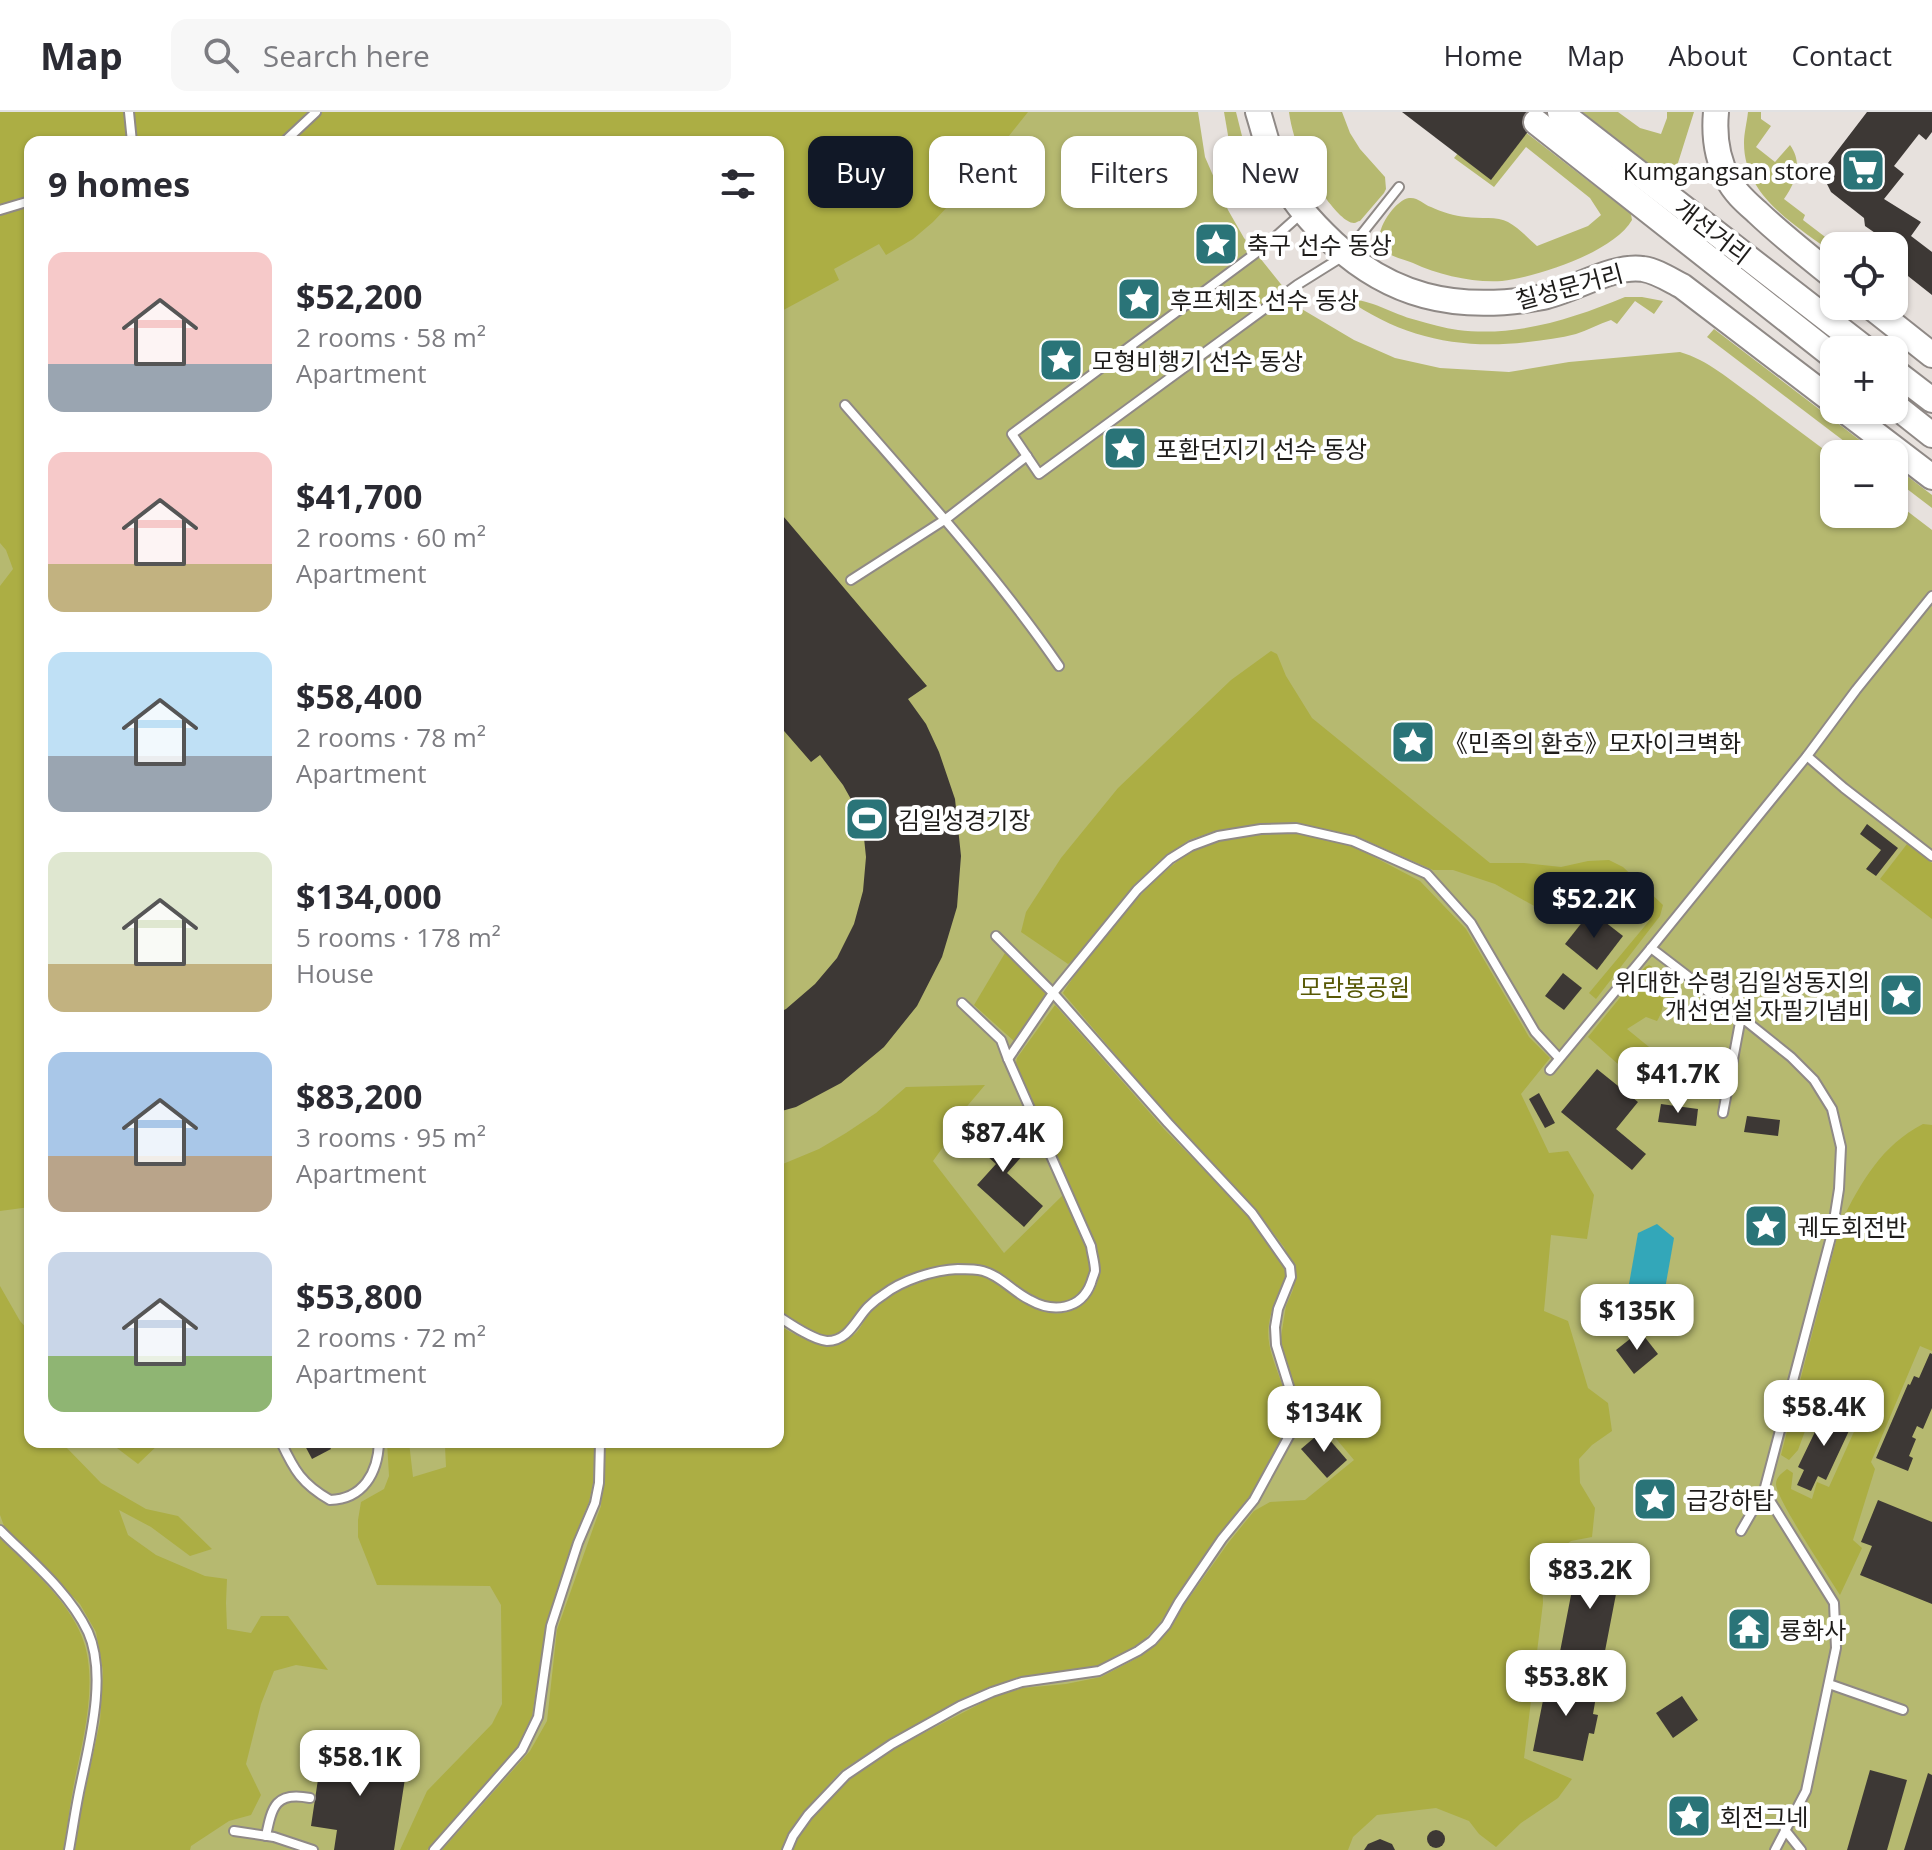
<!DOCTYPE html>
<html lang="en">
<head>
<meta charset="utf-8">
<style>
  :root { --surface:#fff; --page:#f7f7f7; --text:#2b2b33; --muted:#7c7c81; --line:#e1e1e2; --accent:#111827 }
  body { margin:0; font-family:"Open Sans","Noto Sans KR",sans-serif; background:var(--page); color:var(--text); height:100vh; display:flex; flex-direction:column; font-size:30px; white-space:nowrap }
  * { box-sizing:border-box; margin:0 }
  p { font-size:26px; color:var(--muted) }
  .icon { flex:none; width:44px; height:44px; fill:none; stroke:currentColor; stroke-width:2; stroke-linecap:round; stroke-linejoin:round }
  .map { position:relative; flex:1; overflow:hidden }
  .drawer { position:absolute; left:24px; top:24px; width:760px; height:1312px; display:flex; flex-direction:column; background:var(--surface); border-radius:16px; box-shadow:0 2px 6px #0004 }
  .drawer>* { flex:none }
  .hud { position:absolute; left:808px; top:24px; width:760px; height:72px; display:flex; gap:16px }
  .controls { position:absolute; left:1820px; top:120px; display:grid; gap:16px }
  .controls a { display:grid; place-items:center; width:88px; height:88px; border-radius:16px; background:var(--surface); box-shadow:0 2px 6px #0004; font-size:40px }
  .price { position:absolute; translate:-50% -68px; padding:0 18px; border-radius:16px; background:#fff; color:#222; font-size:26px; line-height:52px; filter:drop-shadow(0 2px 4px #0008) }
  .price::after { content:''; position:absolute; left:50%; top:48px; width:24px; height:18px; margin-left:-12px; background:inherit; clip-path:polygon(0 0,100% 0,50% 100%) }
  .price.on { background:var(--accent); color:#fff }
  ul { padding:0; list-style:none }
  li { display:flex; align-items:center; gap:24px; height:200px; padding:0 24px }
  li span { display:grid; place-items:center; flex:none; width:224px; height:160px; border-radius:16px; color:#555 }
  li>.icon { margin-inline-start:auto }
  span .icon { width:96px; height:96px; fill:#fffc; stroke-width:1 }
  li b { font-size:34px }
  h2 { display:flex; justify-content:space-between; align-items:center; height:96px; padding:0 24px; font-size:34px }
  .tag { padding:0 28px; border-radius:16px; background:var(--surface); box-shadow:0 2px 6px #0004; font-size:28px; line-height:72px }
  .tag.on { background:var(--accent); color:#fff }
  header { display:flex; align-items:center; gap:48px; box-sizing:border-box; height:112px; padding:0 40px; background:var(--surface); border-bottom:2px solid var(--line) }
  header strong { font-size:38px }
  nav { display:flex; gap:44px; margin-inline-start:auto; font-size:28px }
  .search { width:560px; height:72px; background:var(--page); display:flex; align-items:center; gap:20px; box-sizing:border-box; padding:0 28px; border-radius:16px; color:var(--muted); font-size:30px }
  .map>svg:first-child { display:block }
  .green { fill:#b6b970; fill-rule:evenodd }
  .forest { fill:#acae44 }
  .water { fill:#33a7b9 }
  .building { fill:#3d3835 }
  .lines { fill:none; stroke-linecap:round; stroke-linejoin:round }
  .lane-casing { stroke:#8f8986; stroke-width:12 }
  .primary-casing { stroke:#8f8986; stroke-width:28 }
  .lane { stroke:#fff; stroke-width:8 }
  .primary { stroke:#fff; stroke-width:24 }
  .labels { text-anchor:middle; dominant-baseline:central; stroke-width:8; stroke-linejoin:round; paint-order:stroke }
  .poi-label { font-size:24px; fill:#1e1c1a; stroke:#fff; text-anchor:start }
  .street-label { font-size:24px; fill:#1e1c1a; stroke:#fff }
  .park-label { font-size:24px; fill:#575805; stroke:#fff }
</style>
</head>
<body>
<header>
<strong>Map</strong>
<div class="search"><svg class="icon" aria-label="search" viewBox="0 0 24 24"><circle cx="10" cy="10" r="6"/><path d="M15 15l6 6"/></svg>Search here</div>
<nav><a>Home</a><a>Map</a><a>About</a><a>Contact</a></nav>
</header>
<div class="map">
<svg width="1932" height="1738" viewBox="0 0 1932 1738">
  <rect width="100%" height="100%" fill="#e7e1dd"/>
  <g class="green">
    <path d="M0 0H1198L1205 45 1228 98 1244 126 1300 196 1354 228 1395 246 1440 256 1509 260 1569 250 1680 240C1708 248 1730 268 1754 285 1780 305 1807 325 1834 345V402H1894V389L1932 418V1738H0ZM30 30H778V1330H30Z"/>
    <path d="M1224 0H1236L1255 76 1253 88 1229 29Z"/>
    <path d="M1289 0H1342L1350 21 1360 37 1385 65 1386 77 1384 81 1360 109C1358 109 1356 111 1354 111 1339 111 1308 62 1303 48 1297 34 1291 16 1289 0Z"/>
    <path d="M1582 0H1618L1640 16 1661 22 1667 6V0H1694L1677 54 1670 63 1661 62Z"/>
    <path d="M1748 0H1761V7L1771 14 1756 35 1775 50 1790 33C1803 51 1796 70 1784 87L1805 103 1803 108 1837 134H1834V142C1796 113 1744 85 1744 31 1744 21 1747 10 1748 0Z"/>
    <path d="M1519 15 1631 102 1632 108C1614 140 1537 165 1502 169 1473 171 1439 163 1413 151 1403 147 1386 144 1381 134 1373 120 1395 88 1409 86 1418 85 1423 92 1431 95 1441 100 1455 104 1466 105 1479 107 1498 104 1508 110 1519 116 1528 126 1537 134L1588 114 1601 103 1590 86 1526 35 1494 75 1454 46 1463 35Z"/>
    <path d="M1625 185H1642L1663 189 1654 202 1635 189 1617 212 1611 208C1599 212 1588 218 1576 222 1561 226 1544 228 1528 230 1461 238 1402 226 1347 187 1371 187 1392 202 1416 208 1430 212 1444 216 1458 218 1517 225 1572 207 1625 185Z"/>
    <path d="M1714 217 1878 342H1861L1707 225Z"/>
    <path d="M1894 354 1932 383V396L1894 367Z"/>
  </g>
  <g class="forest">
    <path d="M0 0H1028L981 59 933 110 913 127 886 143 879 132 834 157 839 168 778 201V30H30V1095L0 1099V474L13 457 6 438 0 431Z"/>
    <path d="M1271 539 1277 542 1286 564 1312 606 1490 751H1524L1561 755 1588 749 1609 748 1623 755 1663 793 1660 804 1596 887 1589 881 1649 809 1651 802 1643 791 1615 763H1603L1591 772 1559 808 1495 772 1453 758H1433L1356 724 1297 712H1265L1215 719 1189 728 1169 742 1134 773 1077 845 1068 852 1021 820 1026 800 1061 746 1118 676 1231 568Z"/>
    <path d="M1262 721H1293L1351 733 1420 769 1466 817 1529 925 1550 946 1521 982 1549 1041 1568 1039 1594 1083 1587 1127 1551 1123 1544 1199 1568 1209 1588 1276 1608 1291 1612 1319 1592 1333 1579 1347 1580 1371 1595 1396 1592 1425 1571 1429 1553 1443 1542 1463 1543 1491 1524 1646 1572 1667 1558 1686 1521 1711 1496 1735 1479 1722 1469 1709 1436 1696 1377 1703 1353 1725 1348 1738H792L797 1727 812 1705 850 1667 897 1635 995 1584 1023 1576 1066 1572 1101 1565 1141 1544 1158 1531 1170 1516 1184 1493 1229 1430 1254 1399 1270 1390 1305 1388 1354 1348 1322 1310 1308 1321 1299 1311 1301 1301 1280 1231 1286 1194 1293 1178 1295 1166 1292 1151 1284 1135 1256 1098 1172 1009 1063 881C1092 837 1163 745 1213 729 1229 725 1246 724 1262 721Z"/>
    <path d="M1907 732 1932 751V807L1880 767Z"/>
    <path d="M1005 841 1047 882 1015 930 974 893Z"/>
    <path d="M1649 853 1654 856 1652 861C1665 875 1667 893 1657 909L1646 905 1627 917 1665 948H1672L1662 986 1652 983 1588 925 1645 855Z"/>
    <path d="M1055 893 1164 1017 1250 1105 1285 1157 1287 1165C1281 1180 1271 1195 1269 1211 1263 1247 1294 1278 1288 1314L1250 1384 1216 1426 1159 1512 1146 1526 1134 1536 1097 1555 1019 1565 989 1576 956 1590 887 1629 841 1659 803 1701 790 1722 782 1738H442L530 1639 547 1609 557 1518 601 1394 605 1330H778V1213C802 1227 833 1244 857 1220 862 1214 865 1206 870 1200 888 1181 917 1170 941 1164 954 1161 971 1160 984 1164 1017 1175 1045 1222 1083 1191 1103 1175 1099 1157 1097 1135L1015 956 1017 946Z"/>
    <path d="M985 973 952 1012 951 1024 933 1049 1004 1141 1064 1082C1077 1111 1108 1156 1078 1183 1069 1192 1056 1194 1044 1190 1020 1183 1006 1159 980 1154 952 1149 914 1167 886 1176 870 1185 862 1199 850 1212 827 1237 799 1214 778 1198V1054L819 1037 846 1021 876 1001 906 975Z"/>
    <path d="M1923 1012 1932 1013V1239L1920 1234 1871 1350 1875 1357 1853 1428 1862 1436 1840 1483C1829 1465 1776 1387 1776 1372 1776 1365 1782 1361 1787 1357L1793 1361 1791 1377 1812 1387 1817 1370 1829 1375 1862 1302 1818 1284 1798 1338 1789 1348 1781 1343 1841 1110C1862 1069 1881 1034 1923 1012Z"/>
    <path d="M0 1174 20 1209 30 1220V1330H64L65 1334 101 1371 146 1397 178 1404 212 1437 190 1444 151 1415 119 1398 128 1423 156 1443 205 1464 227 1467 226 1491 227 1517 251 1521 261 1504H288L328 1558 296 1553 274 1559 261 1592 246 1652 261 1683 251 1703 229 1709 191 1734 190 1738H75L80 1702 100 1610 103 1559 96 1520 80 1492 4 1414 0 1403Z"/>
    <path d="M109 1330H161L138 1352Z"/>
    <path d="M387 1330H409L413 1365 446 1355 445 1334 449 1330H595L593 1371 589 1390 573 1429 546 1515 532 1604 517 1637 427 1738H400L427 1679 492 1612 502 1592 501 1493 490 1474 377 1473 358 1425V1408L361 1390 384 1377 389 1364Z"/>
    <path d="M0 1426C27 1453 68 1488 82 1525 99 1568 83 1627 74 1671 70 1693 67 1715 64 1738H0Z"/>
  </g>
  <path class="water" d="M1657 1112 1674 1126 1665 1177 1645 1186 1629 1172 1638 1121Z"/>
  <g class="building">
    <path d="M1402 0H1543L1491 68Z"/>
    <path d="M1867 0H1932V20L1926 28 1919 22 1894 54 1904 62 1884 87 1921 110 1911 124 1932 140V183L1894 153V145L1899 139 1894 134 1865 114 1864 106 1831 80 1827 72 1826 61 1828 51Z"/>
    <path d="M778 398 927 574 908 587 926 612 939 640 955 687 961 744 957 795 942 845 917 894 884 935 841 971 796 995 778 1000V901L786 897 815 872 837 846 854 812 863 779 866 745 862 707 843 673 820 643 811 650 778 612Z"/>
    <path d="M1867 712 1898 736 1876 764 1866 757 1881 738 1860 722Z"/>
    <path d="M1591 799 1623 824 1597 858 1565 832Z"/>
    <path d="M1563 861 1582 876 1564 898 1545 884Z"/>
    <path d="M1597 957 1638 990 1616 1017 1646 1042 1632 1058 1561 1000Z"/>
    <path d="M1539 981 1555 1011 1545 1016 1529 987Z"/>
    <path d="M1661 992 1698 997 1696 1014 1658 1010Z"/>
    <path d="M1747 1004 1780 1008 1778 1024 1744 1020Z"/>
    <path d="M982 1006 1023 1043 1007 1061 1043 1094 1024 1115 977 1073 996 1052 965 1024Z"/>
    <path d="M1640 1219 1658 1242 1634 1262 1616 1238Z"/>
    <path d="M1930 1241 1932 1242V1296L1923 1317 1917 1314 1912 1325 1916 1327 1909 1344 1913 1346 1908 1359 1876 1346 1908 1272 1910 1273 1914 1264 1919 1266Z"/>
    <path d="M1827 1295 1854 1308 1826 1368 1818 1364 1811 1379 1797 1373 1804 1358 1798 1355Z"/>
    <path d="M1322 1319 1347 1348 1327 1366 1301 1337Z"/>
    <path d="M303 1330H327L331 1337 312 1347Z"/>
    <path d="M1878 1388 1932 1410V1492L1860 1463 1872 1434 1861 1430Z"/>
    <path d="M1579 1442 1622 1451 1605 1539 1596 1538 1592 1557 1558 1550Z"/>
    <path d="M1548 1563 1598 1573 1593 1602 1598 1603 1594 1622 1589 1621 1583 1649 1533 1639Z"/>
    <path d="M1682 1584 1698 1608 1673 1626 1656 1601Z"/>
    <path d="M323 1634 408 1647 394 1738H334L337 1718 311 1714Z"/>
    <path d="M1870 1658 1907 1668 1887 1738H1847Z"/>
    <path d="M1928 1661 1932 1663V1738H1904Z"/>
    <circle cx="1436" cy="1727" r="9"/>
    <path d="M1380 1727 1392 1732 1395 1738H1364L1368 1732Z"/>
  </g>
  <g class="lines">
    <g class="lane-casing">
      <g id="lane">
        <path d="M129 0 132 30"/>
        <path d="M284 30 316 0"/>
        <path d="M0 98 30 89"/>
        <path d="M1302 101 1264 135 1012 322 1039 362 1297 173 1345 143 1399 75"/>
        <path d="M845 293C919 378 995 461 1059 554"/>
        <path d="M851 468 946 407 1027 344"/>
        <path d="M1807 644 1844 676 1932 744"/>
        <path d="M1741 905 1791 945 1814 968 1832 997 1841 1035 1839 1077 1832 1121 1764 1379 1741 1419"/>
        <path d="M1008 947 1053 881 1137 778 1170 747 1191 734 1218 724 1261 717 1296 716 1353 729 1427 762 1471 811 1535 920 1559 946"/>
        <path d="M1550 958 1651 836"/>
        <path d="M1723 1001 1741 905 1651 836 1807 644 1856 578 1932 484"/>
        <path d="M778 1204C790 1212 813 1228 827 1229 849 1229 856 1207 868 1195 873 1190 878 1186 883 1183 902 1168 934 1158 958 1157 966 1157 976 1157 983 1159 1001 1164 1013 1180 1030 1188 1053 1201 1081 1198 1091 1171 1091 1170 1095 1160 1095 1159 1095 1151 1092 1142 1091 1134L1008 947 1001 928 962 891"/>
        <path d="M281 1330C294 1358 302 1372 330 1388 363 1387 378 1361 379 1330"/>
        <path d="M1764 1379 1834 1491 1836 1536 1806 1679 1775 1738"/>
        <path d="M0 1418C31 1449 69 1480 88 1520 107 1562 90 1628 81 1671 76 1693 73 1716 69 1738"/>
        <path d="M1829 1572 1903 1598"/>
        <path d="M1785 1718 1801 1738"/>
        <path d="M234 1719 274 1725 313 1738"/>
        <path d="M266 1724C272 1694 276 1679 310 1686"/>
        <path d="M434 1738 522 1638 538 1605 551 1514 578 1431 595 1391 599 1371 600 1330"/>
        <path d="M787 1738 793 1724 808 1703 846 1663 892 1632 960 1594 992 1580 1022 1570 1099 1559 1138 1539 1152 1529 1166 1513 1179 1490 1222 1427 1254 1388 1295 1313 1291 1281 1276 1233 1275 1215 1278 1197 1291 1165 1290 1155 1252 1101 1168 1011 1053 881 996 824"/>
      </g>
    </g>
    <g class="primary-casing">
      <g id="primary">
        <path d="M1258 0C1264 19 1269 41 1277 59 1288 83 1306 104 1324 122 1387 186 1457 201 1543 185 1572 179 1614 152 1643 157 1657 159 1670 168 1682 174L1834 290"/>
        <path d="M1560 0 1867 238"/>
        <path d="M1716 0C1714 22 1717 47 1728 67 1734 80 1747 91 1757 100 1781 123 1808 144 1834 165"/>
        <path d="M1536 10 1834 245"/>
        <path d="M1870 194 1932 243"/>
        <path d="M1894 259 1932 288"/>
        <path d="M1894 293 1932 323"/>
        <path d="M1844 298 1932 365"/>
      </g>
    </g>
    <use href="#lane" class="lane"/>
    <use href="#primary" class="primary"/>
  </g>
  <defs>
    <g id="supermarket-square" transform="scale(2.3)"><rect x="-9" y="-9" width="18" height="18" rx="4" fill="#2a7478" stroke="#fff"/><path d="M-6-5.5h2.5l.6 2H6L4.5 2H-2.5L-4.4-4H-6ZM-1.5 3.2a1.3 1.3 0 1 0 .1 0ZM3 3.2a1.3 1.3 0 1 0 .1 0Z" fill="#fff"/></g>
    <g id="sight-square" transform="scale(2.3)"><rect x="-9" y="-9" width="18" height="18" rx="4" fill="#2a7478" stroke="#fff"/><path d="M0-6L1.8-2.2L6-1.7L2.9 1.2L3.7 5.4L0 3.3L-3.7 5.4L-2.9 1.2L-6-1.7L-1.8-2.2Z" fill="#fff"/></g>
    <g id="stadium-square" transform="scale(2.3)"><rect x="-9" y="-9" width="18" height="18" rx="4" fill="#2a7478" stroke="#fff"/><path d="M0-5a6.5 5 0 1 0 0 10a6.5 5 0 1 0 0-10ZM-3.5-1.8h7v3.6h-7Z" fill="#fff"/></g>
    <g id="temple-square" transform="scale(2.3)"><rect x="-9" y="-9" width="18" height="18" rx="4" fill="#2a7478" stroke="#fff"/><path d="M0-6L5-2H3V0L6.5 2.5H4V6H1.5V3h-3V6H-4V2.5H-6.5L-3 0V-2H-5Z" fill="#fff"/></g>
  </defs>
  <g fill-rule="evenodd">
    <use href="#supermarket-square" x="1863" y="58"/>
    <use href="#sight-square" x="1216" y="132"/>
    <use href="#sight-square" x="1139" y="187"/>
    <use href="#sight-square" x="1061" y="248"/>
    <use href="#sight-square" x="1125" y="336"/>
    <use href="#sight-square" x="1413" y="630"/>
    <use href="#stadium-square" x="867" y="707"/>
    <use href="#sight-square" x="1901" y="883"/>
    <use href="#sight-square" x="1766" y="1114"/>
    <use href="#sight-square" x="1655" y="1387"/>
    <use href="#temple-square" x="1749" y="1517"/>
    <use href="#sight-square" x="1689" y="1704"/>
  </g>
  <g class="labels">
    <g class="poi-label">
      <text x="1832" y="58" text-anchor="end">Kumgangsan store</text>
      <text x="1247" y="132">축구 선수 동상</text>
      <text x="1170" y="187">후프체조 선수 동상</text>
      <text x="1092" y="248">모형비행기 선수 동상</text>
      <text x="1156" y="336">포환던지기 선수 동상</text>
      <text x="1444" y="630">《민족의 환호》모자이크벽화</text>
      <text x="898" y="707">김일성경기장</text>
      <text x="1870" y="869" text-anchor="end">위대한 수령 김일성동지의<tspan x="1870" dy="28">개선연설 자필기념비</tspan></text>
      <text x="1797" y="1114">궤도회전반</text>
      <text x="1686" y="1387">급강하탑</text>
      <text x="1780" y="1517">룡화사</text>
      <text x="1720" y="1704">회전그네</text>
    </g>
    <g class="street-label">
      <text transform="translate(1713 119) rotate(38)">개선거리</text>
      <text transform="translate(1569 174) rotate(-15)">칠성문거리</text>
    </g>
    <g class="park-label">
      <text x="1355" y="874">모란봉공원</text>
    </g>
  </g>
</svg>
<div class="controls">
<a><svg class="icon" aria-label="locate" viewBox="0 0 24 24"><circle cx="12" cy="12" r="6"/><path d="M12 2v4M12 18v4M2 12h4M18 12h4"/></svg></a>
<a>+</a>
<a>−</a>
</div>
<b class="price on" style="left:1594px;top:828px">$52.2K</b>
<b class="price" style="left:1678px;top:1003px">$41.7K</b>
<b class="price" style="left:1003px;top:1062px">$87.4K</b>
<b class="price" style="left:1637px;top:1240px">$135K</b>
<b class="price" style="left:1824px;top:1336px">$58.4K</b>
<b class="price" style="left:1324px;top:1342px">$134K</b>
<b class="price" style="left:1590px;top:1499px">$83.2K</b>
<b class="price" style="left:1566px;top:1606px">$53.8K</b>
<b class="price" style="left:360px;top:1686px">$58.1K</b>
<div class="hud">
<a class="tag on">Buy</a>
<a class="tag">Rent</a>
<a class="tag">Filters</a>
<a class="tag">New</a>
</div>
<section class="drawer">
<h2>9 homes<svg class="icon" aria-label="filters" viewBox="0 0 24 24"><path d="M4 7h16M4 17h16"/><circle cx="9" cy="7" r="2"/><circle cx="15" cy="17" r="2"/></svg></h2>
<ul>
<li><span style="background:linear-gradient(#f6c9c9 70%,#9aa5b1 0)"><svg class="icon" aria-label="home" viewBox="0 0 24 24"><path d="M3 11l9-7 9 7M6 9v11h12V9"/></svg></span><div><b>$52,200</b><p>2 rooms · 58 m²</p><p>Apartment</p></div></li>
<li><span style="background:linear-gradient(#f6c9c9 70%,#c2b280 0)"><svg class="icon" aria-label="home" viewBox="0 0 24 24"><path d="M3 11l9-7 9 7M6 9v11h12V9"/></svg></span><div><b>$41,700</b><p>2 rooms · 60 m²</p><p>Apartment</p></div></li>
<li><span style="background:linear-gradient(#bfe0f5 65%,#9aa5b1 0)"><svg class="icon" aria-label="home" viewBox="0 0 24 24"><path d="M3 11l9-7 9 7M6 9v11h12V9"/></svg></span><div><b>$58,400</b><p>2 rooms · 78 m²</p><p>Apartment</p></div></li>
<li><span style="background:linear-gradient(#dfe7d0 70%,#c2b280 0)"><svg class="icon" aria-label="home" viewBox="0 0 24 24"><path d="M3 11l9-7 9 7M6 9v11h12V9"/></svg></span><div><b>$134,000</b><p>5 rooms · 178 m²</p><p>House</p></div></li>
<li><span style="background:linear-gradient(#a9c7e8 65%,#b9a48a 0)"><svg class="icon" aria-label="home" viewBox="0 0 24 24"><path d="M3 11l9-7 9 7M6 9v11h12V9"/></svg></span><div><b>$83,200</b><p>3 rooms · 95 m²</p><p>Apartment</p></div></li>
<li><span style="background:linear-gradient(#c9d6e8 65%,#8fb573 0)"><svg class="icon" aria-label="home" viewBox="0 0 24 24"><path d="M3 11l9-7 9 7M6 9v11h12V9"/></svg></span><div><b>$53,800</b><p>2 rooms · 72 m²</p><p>Apartment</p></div></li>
</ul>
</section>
</div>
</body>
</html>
